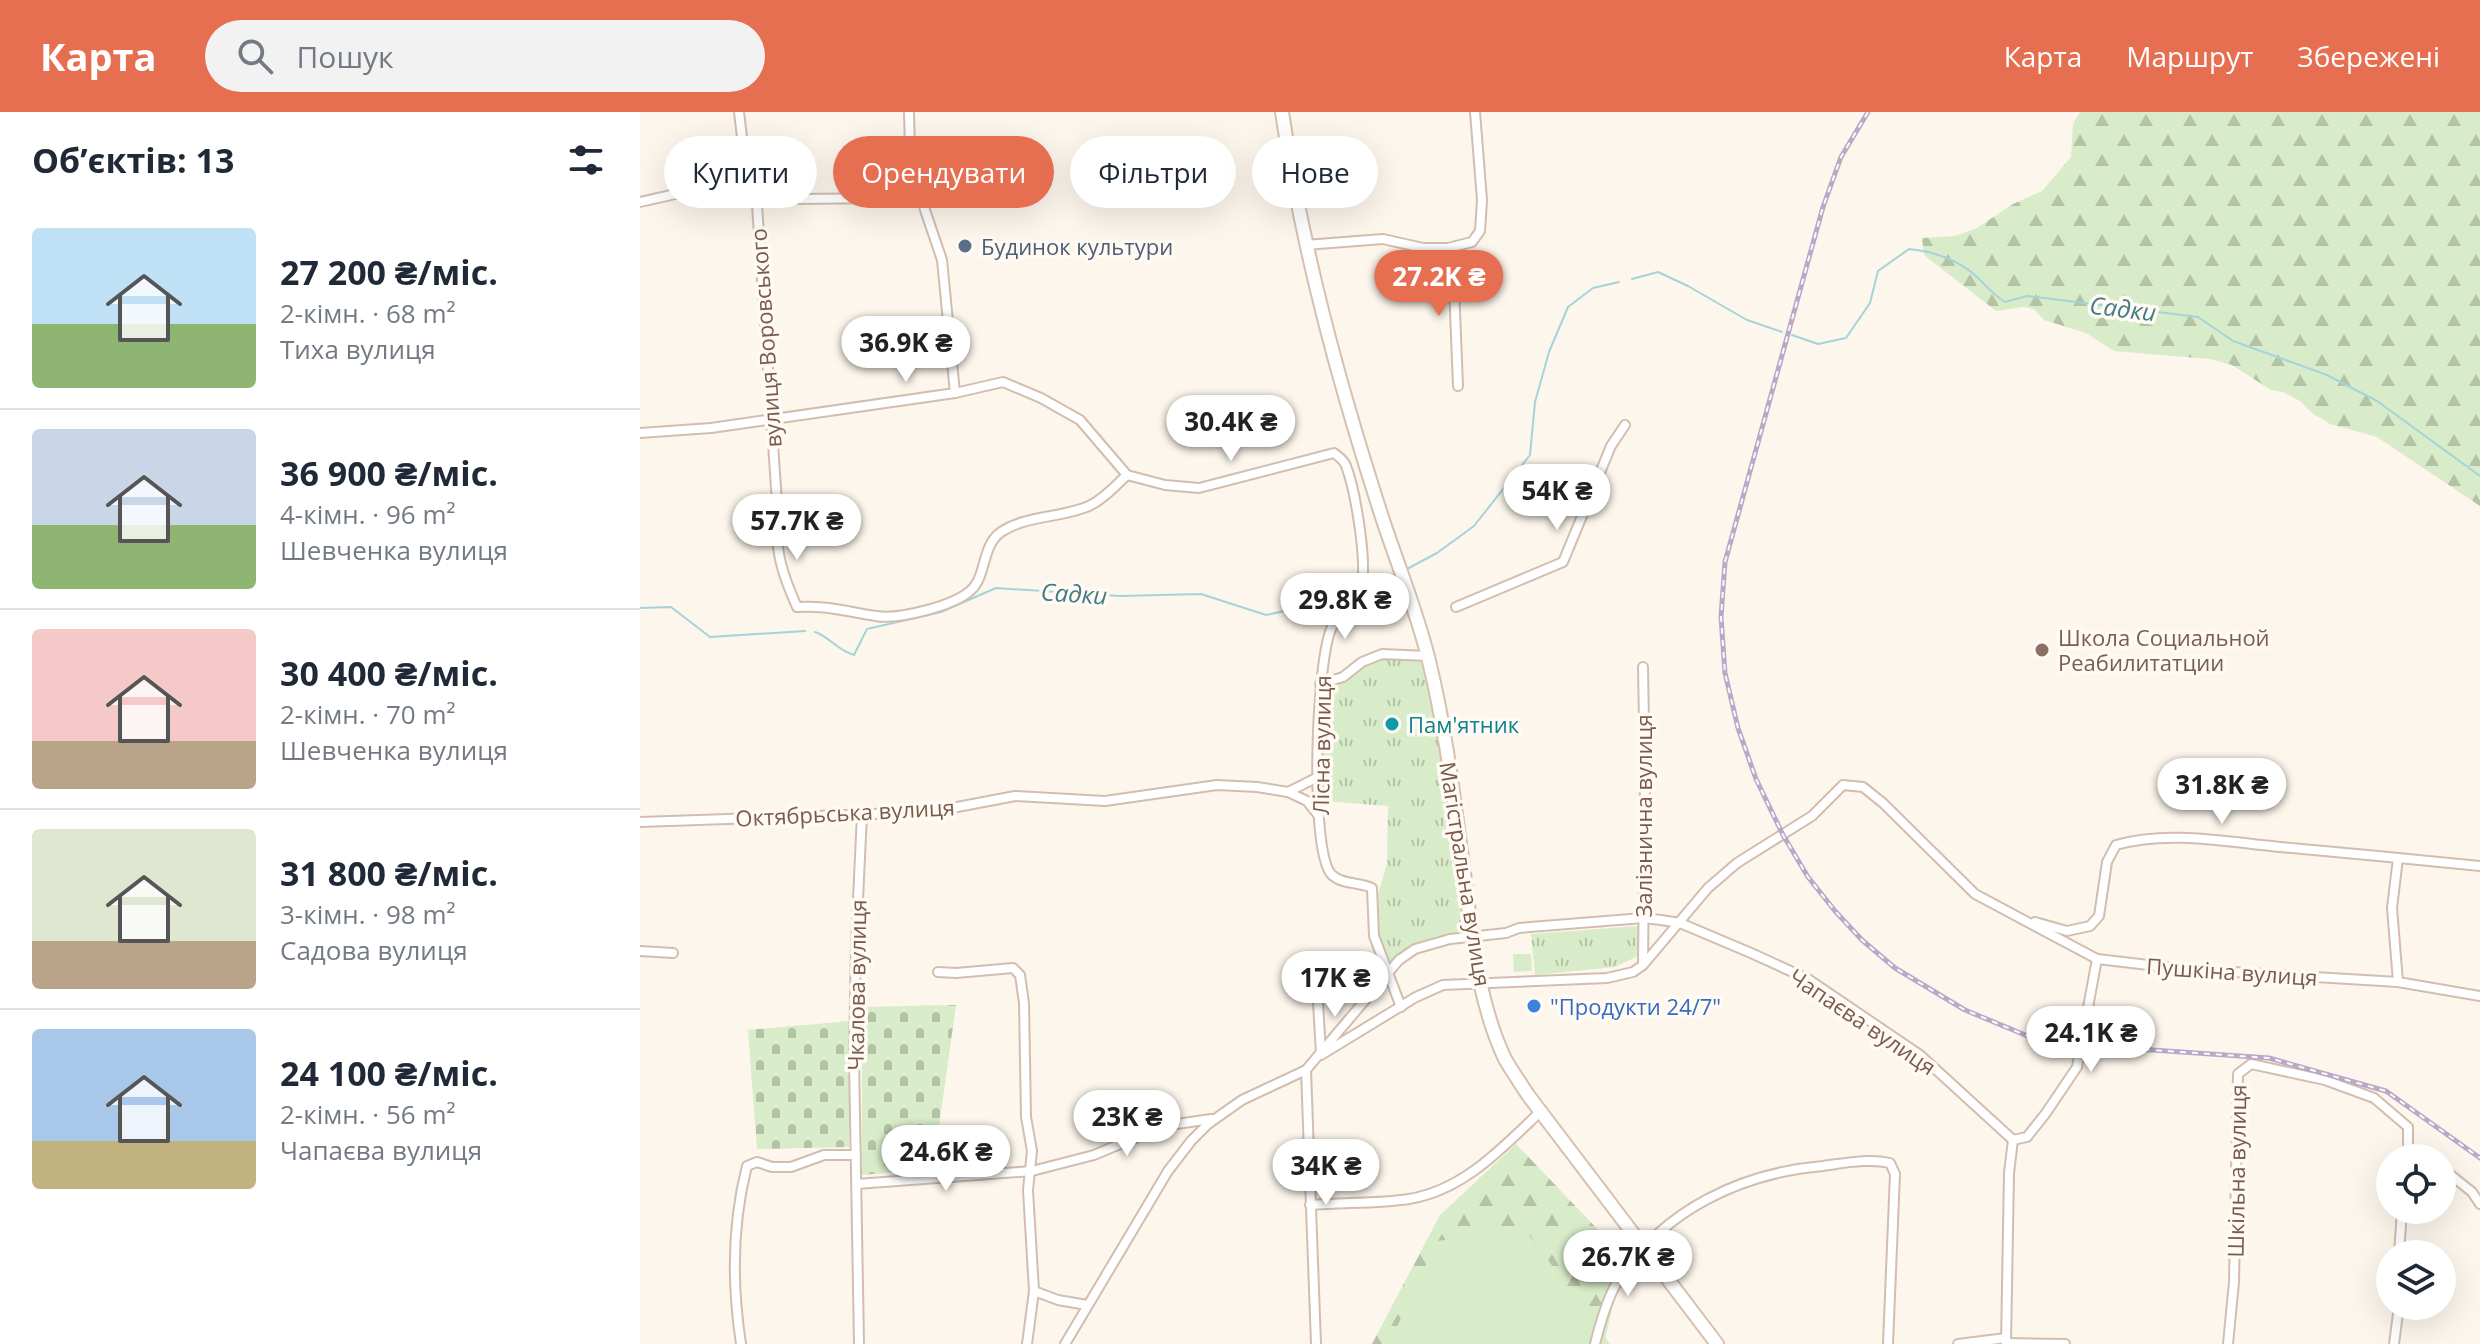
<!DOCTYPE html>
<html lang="uk">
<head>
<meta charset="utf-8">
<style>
  :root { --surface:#fff; --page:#f2f2f3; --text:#1f2937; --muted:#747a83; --line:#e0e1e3; --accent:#e76f51 }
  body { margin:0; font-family:"Open Sans",sans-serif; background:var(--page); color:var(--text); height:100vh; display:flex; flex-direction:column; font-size:30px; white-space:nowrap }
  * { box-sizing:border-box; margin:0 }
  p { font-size:26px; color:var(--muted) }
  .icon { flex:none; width:44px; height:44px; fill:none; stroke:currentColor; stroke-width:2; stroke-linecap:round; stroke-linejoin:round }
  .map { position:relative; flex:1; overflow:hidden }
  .details { display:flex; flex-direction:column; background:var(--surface); width:640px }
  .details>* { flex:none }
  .banner { position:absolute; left:24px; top:24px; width:760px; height:72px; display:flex; gap:16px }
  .controls { position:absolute; left:1736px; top:1032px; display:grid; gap:16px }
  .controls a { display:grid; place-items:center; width:80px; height:80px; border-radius:50%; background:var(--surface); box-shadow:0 8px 32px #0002; font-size:40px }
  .price { position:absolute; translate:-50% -68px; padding:0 18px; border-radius:28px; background:#fff; color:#222; font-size:26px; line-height:52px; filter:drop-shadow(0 2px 4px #0008) }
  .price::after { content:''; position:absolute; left:50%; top:48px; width:24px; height:18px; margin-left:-12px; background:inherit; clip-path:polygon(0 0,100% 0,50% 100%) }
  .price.current { background:var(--accent); color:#fff }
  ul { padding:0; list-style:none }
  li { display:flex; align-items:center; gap:24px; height:200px; padding:0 32px }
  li+li { border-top:2px solid var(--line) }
  li span { display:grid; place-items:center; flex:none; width:224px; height:160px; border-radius:8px; color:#555 }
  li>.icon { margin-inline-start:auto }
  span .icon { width:96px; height:96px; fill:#fffc; stroke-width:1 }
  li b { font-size:34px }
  h2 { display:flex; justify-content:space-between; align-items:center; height:96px; padding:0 32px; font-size:34px }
  .tag { padding:0 28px; border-radius:36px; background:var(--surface); box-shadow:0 8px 32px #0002; font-size:28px; line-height:72px }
  .tag.current { background:var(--accent); color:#fff }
  header { display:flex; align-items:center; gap:48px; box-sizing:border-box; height:112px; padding:0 40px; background:var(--accent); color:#fff }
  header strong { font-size:38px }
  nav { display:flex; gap:44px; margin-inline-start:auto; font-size:28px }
  .search { width:560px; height:72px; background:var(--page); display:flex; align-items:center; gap:20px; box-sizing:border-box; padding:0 28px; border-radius:44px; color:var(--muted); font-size:30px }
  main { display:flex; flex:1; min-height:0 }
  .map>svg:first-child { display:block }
  .grass { fill:url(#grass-tufts) }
  .forest { fill:url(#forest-firs) }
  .cemetery { fill:url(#cemetery-stones) }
  .green { fill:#d8ecc9 }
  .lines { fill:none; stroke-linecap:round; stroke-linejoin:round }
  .stream { stroke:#a5d3da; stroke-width:2 }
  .street-casing { stroke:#d1beb0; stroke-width:12 }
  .secondary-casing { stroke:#d6c0b0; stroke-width:16 }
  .street { stroke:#fff; stroke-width:8 }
  .secondary { stroke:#fff; stroke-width:12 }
  .rail-casing { stroke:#b9a8c9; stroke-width:5 }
  .rail { stroke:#fffaf3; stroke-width:2; stroke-dasharray:6; stroke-linecap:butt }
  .street-bridge-casing { stroke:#d1beb0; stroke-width:12; stroke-linecap:butt }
  .street-bridge { stroke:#fff; stroke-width:8 }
  .service-dot { fill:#5c6f8a; stroke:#fffaf3; stroke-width:3 }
  .education-dot { fill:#8d6e63; stroke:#fffaf3; stroke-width:3 }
  .culture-dot { fill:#0f9aa8; stroke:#fffaf3; stroke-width:3 }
  .shop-dot { fill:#3f7fe0; stroke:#fffaf3; stroke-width:3 }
  .labels { text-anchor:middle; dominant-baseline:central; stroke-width:7; stroke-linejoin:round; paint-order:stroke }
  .service-label { font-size:22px; fill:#4e5e75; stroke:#fffaf3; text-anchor:start }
  .street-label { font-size:22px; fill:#7a5c4d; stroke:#fffaf3 }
  .education-label { font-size:22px; fill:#785e54; stroke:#fffaf3; text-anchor:start }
  .culture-label { font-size:22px; fill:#0d838f; stroke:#fffaf3; text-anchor:start }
  .shop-label { font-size:22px; fill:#366cbe; stroke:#fffaf3; text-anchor:start }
  .water-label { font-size:24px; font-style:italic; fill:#437c86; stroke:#fffaf3 }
</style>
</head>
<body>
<header>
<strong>Карта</strong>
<div class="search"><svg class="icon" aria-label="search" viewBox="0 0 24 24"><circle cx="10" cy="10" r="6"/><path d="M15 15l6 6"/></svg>Пошук</div>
<nav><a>Карта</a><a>Маршрут</a><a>Збережені</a></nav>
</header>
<main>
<section class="details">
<h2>Об’єктів: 13<svg class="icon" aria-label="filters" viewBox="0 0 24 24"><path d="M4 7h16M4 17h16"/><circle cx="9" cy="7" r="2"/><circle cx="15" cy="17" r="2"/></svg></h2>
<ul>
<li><span style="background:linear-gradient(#bfe0f5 60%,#8fb573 0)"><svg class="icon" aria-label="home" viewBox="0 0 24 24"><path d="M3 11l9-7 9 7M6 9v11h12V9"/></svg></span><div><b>27 200 ₴/міс.</b><p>2-кімн. · 68 m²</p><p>Тиха вулиця</p></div></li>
<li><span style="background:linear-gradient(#c9d6e8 60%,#8fb573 0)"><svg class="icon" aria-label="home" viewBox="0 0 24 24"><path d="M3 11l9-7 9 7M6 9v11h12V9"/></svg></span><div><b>36 900 ₴/міс.</b><p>4-кімн. · 96 m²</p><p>Шевченка вулиця</p></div></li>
<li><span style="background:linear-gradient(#f6c9c9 70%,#b9a48a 0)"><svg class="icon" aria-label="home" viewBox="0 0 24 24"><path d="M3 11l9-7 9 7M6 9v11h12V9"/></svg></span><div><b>30 400 ₴/міс.</b><p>2-кімн. · 70 m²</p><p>Шевченка вулиця</p></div></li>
<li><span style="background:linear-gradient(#dfe7d0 70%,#b9a48a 0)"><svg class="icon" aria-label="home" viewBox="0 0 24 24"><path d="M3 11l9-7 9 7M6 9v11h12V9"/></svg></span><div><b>31 800 ₴/міс.</b><p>3-кімн. · 98 m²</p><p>Садова вулиця</p></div></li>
<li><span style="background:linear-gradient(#a9c7e8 70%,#c2b280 0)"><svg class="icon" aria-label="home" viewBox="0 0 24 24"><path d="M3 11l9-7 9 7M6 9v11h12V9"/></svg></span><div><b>24 100 ₴/міс.</b><p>2-кімн. · 56 m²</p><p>Чапаєва вулиця</p></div></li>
</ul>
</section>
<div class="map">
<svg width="1840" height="1232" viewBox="0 0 1840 1232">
  <defs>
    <pattern id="grass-tufts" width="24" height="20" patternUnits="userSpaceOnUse" patternTransform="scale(2)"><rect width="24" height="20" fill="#d8ecc9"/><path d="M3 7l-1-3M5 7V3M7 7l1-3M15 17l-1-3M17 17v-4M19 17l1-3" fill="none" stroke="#b4c2a5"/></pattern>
    <pattern id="forest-firs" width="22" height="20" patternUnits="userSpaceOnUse" patternTransform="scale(2)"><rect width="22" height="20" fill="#d8ecc9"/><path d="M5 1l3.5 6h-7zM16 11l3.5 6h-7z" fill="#b4c2a5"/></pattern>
    <pattern id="cemetery-stones" width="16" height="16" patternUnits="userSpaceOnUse" patternTransform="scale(2)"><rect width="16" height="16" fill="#d8ecc9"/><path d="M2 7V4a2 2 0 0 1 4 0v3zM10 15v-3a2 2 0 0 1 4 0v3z" fill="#b4c2a5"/></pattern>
  </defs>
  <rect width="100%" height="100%" fill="#fdf6ec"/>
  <g class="grass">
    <path d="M741 545 784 548 799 616 825 819 774 832 750 850 739 824 738 782 747 752 748 694 682 689 683 579 685 573C710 567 719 556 741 545Z"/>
    <path d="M998 814V844L975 855 895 863 891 822Z"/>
  </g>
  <g class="forest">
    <path d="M1440 0H1840V394L1737 325 1690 312 1672 301 1660 289 1643 280 1631 278 1592 253 1570 247 1474 239 1446 221 1404 208 1394 197 1383 195 1356 199 1284 143 1282 126 1315 124 1337 116 1373 92 1402 79 1431 45 1433 12Z"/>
    <path d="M876 1032 984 1145 964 1232H732L800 1103Z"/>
  </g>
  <g class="cemetery">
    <path d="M316 893 293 1057 222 1063V895Z"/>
    <path d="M211 909 209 1035 117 1037 108 918Z"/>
  </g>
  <g class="green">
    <path d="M873 842H891L892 859 874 860Z"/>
    <path d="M885 1117 970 1232H749L797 1129Z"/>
  </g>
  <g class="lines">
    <g class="stream">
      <path d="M992 167 1018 160 1048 174 1107 208 1142 220"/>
      <path d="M1152 223 1178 232 1206 226 1230 191 1238 159 1269 137C1291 139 1312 146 1330 159 1343 169 1351 182 1365 190L1387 184 1558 205 1593 229 1687 263 1737 289 1840 364"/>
      <path d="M767 457 797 441 834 414 890 343 895 290 909 240 928 195 953 176 979 170"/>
      <path d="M727 473 754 463"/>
      <path d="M0 496 31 495 70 525 165 519"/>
      <path d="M175 520C190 525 198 539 214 543L227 517 301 500 356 476 480 484 561 482 626 503 658 496 694 480 714 476"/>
    </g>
    <g class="street-casing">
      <g id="street">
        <path d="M99 0 107 67 116 78 138 406C134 439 144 466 157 495 185 493 209 500 236 504 258 508 313 494 330 479 347 465 341 434 361 420 386 403 422 406 449 394 464 387 475 374 487 363"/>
        <path d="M269 0 270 37 285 98 302 148 315 281"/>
        <path d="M0 90 40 81 66 83 97 77 160 87 245 86 264 79 278 67"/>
        <path d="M665 133 743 127 783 136H808L832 130 840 119 842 88 835 0"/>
        <path d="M808 136 814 174 818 274"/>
        <path d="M0 321 71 316 315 281 363 270 401 286 440 308 487 363 525 373 559 376 694 341C699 345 704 348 706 354 715 377 728 452 721 475 716 491 700 501 692 515 676 546 669 741 692 763 703 773 720 770 732 776L734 824 761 895"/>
        <path d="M816 495 923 450 971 334 985 313"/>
        <path d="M1003 555 1005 668 1003 852"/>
        <path d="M680 572 703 565 722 550 742 542 788 544"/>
        <path d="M678 665 648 680 667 689 679 704"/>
        <path d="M0 710 291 700 375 684 465 689 577 673 617 675 648 680"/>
        <path d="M1395 810 1427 819 1450 814 1459 804 1467 750 1476 733C1528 718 1587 730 1640 735 1707 741 1773 747 1840 754"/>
        <path d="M866 821 879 816 1003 806 1021 808 1040 811 1111 841 1168 867 1280 943 1373 1028 1369 1061 1366 1232"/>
        <path d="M0 839 33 841"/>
        <path d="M298 860 316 861 373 856 380 863 384 891 386 1005 392 1039 388 1078 394 1179 387 1232"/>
        <path d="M1758 870 1752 796 1758 746"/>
        <path d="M677 873 681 942"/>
        <path d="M681 943 776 885 803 873 967 866 993 860 1003 853 1068 776 1097 751 1172 704 1203 673 1223 675 1243 691 1335 782 1457 847 1543 857 1758 870 1840 884"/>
        <path d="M1373 1028 1387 1025 1406 1001 1437 955 1457 847"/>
        <path d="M1802 1056 1832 1080 1840 1092"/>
        <path d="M217 1072 392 1059 454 1043 523 1014 571 1007"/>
        <path d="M670 1093C702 1090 737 1092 769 1087 824 1078 862 1036 901 999"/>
        <path d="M1759 1142 1762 1098"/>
        <path d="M394 1179 418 1188 447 1193"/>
        <path d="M1366 1231 1425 1232"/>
        <path d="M101 1232C92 1173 92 1112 107 1054L117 1050 132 1055H151L184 1043H216"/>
        <path d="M219 1232 214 947 216 830 222 702"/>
        <path d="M425 1232 528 1059 551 1029 568 1012 602 988 666 958"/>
        <path d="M676 1232 666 958 759 848 775 837 810 827"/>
        <path d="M955 1232C960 1212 967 1186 978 1169 1023 1098 1101 1061 1183 1054 1205 1051 1229 1046 1250 1051L1255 1062 1248 1232"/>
        <path d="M1318 1232 1366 1226"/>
        <path d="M1588 1232 1594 1170 1598 962 1611 952 1685 968 1734 986 1768 1015V1046"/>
        <path d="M1754 1232 1759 1194"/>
      </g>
    </g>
    <g class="secondary-casing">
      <path id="secondary" d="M642 0C662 136 698 268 740 399 756 449 777 499 789 549 805 614 813 680 822 746 831 812 836 886 865 947 872 959 880 971 888 983L1077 1232"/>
    </g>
    <use href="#street" class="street"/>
    <use href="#secondary" class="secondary"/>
    <g class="rail-casing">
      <path id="rail" d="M1228 0 1201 45 1183 95 1085 450 1081 505 1085 561 1098 616 1116 667 1143 723 1168 765 1195 799 1222 828 1255 856 1325 898 1390 925 1425 932 1629 946 1746 979 1840 1046"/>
    </g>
    <use href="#rail" class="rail"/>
    <g class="street-bridge-casing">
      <path id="street-bridge" d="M810 827 866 821"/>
    </g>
    <use href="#street-bridge" class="street-bridge"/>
  </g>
  <circle class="service-dot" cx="325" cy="134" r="8"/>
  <circle class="education-dot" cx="1402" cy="538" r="8"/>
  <circle class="culture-dot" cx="752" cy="612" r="8"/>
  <circle class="shop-dot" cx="894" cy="894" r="8"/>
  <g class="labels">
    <g class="service-label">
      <text x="341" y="134">Будинок культури</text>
    </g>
    <g class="street-label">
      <text transform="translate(125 226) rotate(-94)">вулиця Воровського</text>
      <text transform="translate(681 633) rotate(-89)">Лісна вулиця</text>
      <text transform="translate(205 700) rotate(-3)">Октябрьська вулиця</text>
      <text transform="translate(1003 704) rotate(-90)">Залізнична вулиця</text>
      <text transform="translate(826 762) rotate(81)">Магістральна вулиця</text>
      <text transform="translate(1592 859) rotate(4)">Пушкіна вулиця</text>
      <text transform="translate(216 873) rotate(-89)">Чкалова вулиця</text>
      <text transform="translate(1223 909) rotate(34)">Чапаєва вулиця</text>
      <text transform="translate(1596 1059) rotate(-89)">Шкільна вулиця</text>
    </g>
    <g class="education-label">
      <text x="1418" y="525">Школа Социальной<tspan x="1418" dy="25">Реабилитатции</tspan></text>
    </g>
    <g class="culture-label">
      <text x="768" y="612">Пам'ятник</text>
    </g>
    <g class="shop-label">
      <text x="910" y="894">"Продукти 24/7"</text>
    </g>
    <g class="water-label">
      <text transform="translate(1483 196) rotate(7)">Садки</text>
      <text transform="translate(434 481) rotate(4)">Садки</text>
    </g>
  </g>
</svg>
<div class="controls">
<a><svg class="icon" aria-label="locate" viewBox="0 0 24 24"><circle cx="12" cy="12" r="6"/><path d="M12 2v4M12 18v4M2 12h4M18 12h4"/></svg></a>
<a><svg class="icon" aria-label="layers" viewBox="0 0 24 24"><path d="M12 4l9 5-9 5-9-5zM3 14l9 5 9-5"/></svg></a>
</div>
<b class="price current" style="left:799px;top:206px">27.2K ₴</b>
<b class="price" style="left:266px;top:272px">36.9K ₴</b>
<b class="price" style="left:591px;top:351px">30.4K ₴</b>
<b class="price" style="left:917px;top:420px">54K ₴</b>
<b class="price" style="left:157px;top:450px">57.7K ₴</b>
<b class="price" style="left:705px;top:529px">29.8K ₴</b>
<b class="price" style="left:1582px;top:714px">31.8K ₴</b>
<b class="price" style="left:695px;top:907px">17K ₴</b>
<b class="price" style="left:1451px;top:962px">24.1K ₴</b>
<b class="price" style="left:487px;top:1046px">23K ₴</b>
<b class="price" style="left:306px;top:1081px">24.6K ₴</b>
<b class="price" style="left:686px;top:1095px">34K ₴</b>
<b class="price" style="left:988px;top:1186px">26.7K ₴</b>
<div class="banner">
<a class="tag">Купити</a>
<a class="tag current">Орендувати</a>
<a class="tag">Фільтри</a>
<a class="tag">Нове</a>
</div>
</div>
</main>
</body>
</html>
